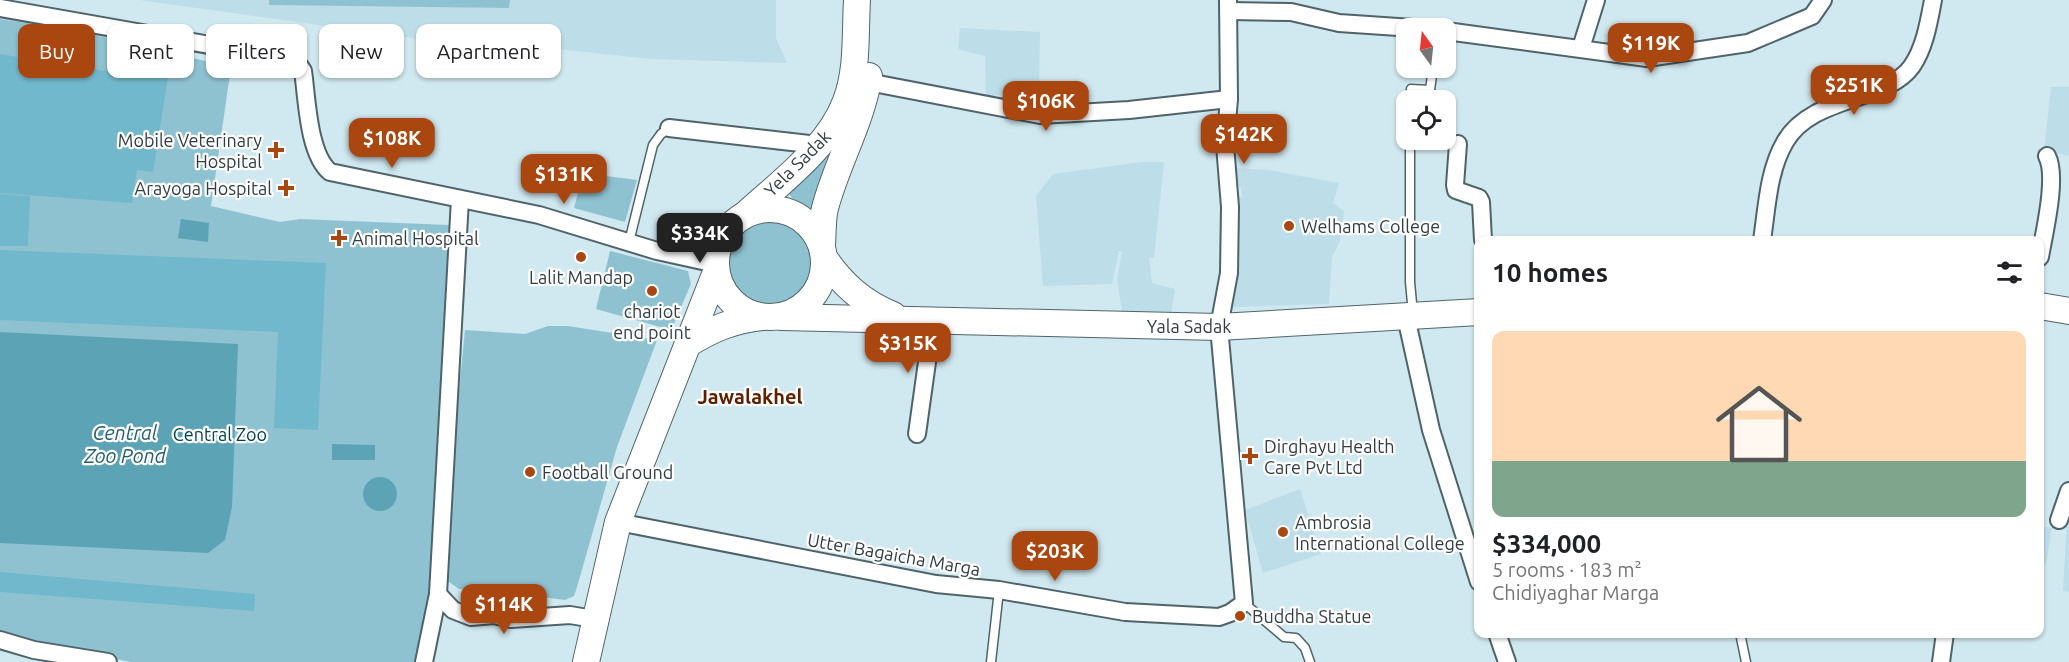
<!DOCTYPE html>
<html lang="en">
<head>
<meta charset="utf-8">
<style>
  :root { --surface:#fff; --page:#f6f6f6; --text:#202124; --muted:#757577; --line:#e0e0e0; --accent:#aa4610 }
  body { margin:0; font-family:Ubuntu,sans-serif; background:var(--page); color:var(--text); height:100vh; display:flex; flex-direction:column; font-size:22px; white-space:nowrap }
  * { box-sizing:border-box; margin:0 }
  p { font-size:20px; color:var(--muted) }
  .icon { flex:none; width:33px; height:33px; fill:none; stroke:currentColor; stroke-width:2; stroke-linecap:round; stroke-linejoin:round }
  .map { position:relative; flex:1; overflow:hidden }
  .details { position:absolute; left:1474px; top:236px; width:570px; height:402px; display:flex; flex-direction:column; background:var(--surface); border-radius:12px; box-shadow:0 2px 4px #0004 }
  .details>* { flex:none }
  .hud { position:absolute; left:18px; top:24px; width:570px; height:54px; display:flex; gap:12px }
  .needle { width:39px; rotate:345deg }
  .controls { position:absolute; left:1396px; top:18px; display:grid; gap:12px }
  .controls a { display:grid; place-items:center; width:60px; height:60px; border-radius:12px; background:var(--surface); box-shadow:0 2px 4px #0004; font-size:30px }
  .price { position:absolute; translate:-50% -51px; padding:0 14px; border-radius:12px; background:var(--accent); color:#fff; font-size:20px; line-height:39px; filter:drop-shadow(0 2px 3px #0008) }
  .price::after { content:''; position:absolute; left:50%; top:36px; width:18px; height:14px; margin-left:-9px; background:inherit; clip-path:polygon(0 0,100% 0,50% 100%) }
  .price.current { background:#222; color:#fff }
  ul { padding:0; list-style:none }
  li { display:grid; align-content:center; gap:12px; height:318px; padding:0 18px }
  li+li { border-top:2px solid var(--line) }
  li span { display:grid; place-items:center; height:186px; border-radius:12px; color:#555 }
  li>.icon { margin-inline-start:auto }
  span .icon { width:108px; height:108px; fill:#fffc; stroke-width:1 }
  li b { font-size:26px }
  h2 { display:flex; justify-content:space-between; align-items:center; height:72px; padding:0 18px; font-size:26px }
  .chip { padding:0 21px; border-radius:12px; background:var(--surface); box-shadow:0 2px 4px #0004; font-size:21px; line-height:54px }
  .chip.current { background:var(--accent); color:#fff }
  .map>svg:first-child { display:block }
  .built { fill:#bddee8 }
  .green { fill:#8fc2d1 }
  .forest { fill:#72b8cc }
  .water { fill:#5da3b6 }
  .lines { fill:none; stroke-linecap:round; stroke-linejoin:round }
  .lane-casing { stroke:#4f646a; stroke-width:11 }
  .street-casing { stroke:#4f646a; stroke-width:20 }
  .primary-casing { stroke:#4f646a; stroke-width:28 }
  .lane { stroke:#fff; stroke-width:8 }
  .street { stroke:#fff; stroke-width:16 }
  .primary { stroke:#fff; stroke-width:26 }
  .poi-dot { fill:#aa4610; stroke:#fff; stroke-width:2 }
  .labels { text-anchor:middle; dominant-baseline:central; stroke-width:4.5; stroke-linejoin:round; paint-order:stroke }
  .poi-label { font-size:18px; fill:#333d3f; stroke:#fff; text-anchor:start }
  .street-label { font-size:18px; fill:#333d3f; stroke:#fff }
  .park-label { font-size:18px; fill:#00414f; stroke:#fff }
  .neighbourhood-label { font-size:20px; font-weight:bold; fill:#5e2000; stroke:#fff }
  .water-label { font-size:20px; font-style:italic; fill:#255e6c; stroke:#fff }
</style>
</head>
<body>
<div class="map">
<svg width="2069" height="662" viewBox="0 0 2069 662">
  <rect width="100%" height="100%" fill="#d0e8ef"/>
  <g class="built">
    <path d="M139 0H776V38L787 63 652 59 538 47 449 43Z"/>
    <path d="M960 28 1040 32 1039 88 986 97 985 56 958 49Z"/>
    <path d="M2051 87H2069V156L2044 150Z"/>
    <path d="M1142 162H1164L1154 258 1149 257 1152 283 1175 289 1170 321 1123 316 1117 280 1122 251H1119L1112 284 1043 286 1036 196 1053 174Z"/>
    <path d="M1236 168 1268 170 1339 183 1333 203 1344 211 1340 241 1332 257 1329 304 1233 307 1236 197H1242L1241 187 1235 186Z"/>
    <path d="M1300 489 1321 554 1263 573 1245 510Z"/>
    <path d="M2068 500H2069V592L2063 591Z"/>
    <path d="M2040 526 2052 528 2046 564 2040 563Z"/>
  </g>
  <g class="green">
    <path d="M269 0H510L509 8 269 5Z"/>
    <path d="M0 19 77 31 231 67 211 206 280 222 300 219 449 225 435 570 420 662H131L0 635Z"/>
    <path d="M830 151 812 209 792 198 788 192Z"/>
    <path d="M583 173 637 180 625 222 574 208Z"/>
    <circle cx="769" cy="263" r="45"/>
    <path d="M610 251 688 271 691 284 671 330 596 309Z"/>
    <path d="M548 326H568L657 340 617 447 577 587 574 596 565 600 481 589H459L445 579 446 525 465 330 525 334Z"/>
  </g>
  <g class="forest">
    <path d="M0 54 105 71 168 77 153 172 137 170 132 203 0 193Z"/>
    <path d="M0 194 30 196 28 246H0Z"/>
    <path d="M0 250 326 263 318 430 274 428 278 332 0 320Z"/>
    <path d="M0 572 255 594 254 611 0 592Z"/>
  </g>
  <g class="water">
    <path d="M181 219 209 223 208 242 178 238Z"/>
    <path d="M0 332 238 344 232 507 225 540 208 553 0 543Z"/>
    <path d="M332 444 375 445V460H332Z"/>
    <circle cx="380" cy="494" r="17"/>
  </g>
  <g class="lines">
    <g class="lane-casing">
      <g id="lane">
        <path d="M1410 100 1411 89 1430 90 1433 68"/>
        <path d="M1410 140V282L1413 314"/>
        <path d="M629 242 653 145 661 134 669 128"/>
        <path d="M1244 603 1284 637 1296 638 1305 648 1310 662"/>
        <path d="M1740 633 1746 662"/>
        <path d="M991 662 999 590"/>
      </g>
    </g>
    <g class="street-casing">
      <g id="street">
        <path d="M0 8 266 55C283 56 294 55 303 71 307 98 308 154 330 172L539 215 657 251 716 264"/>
        <path d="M1229 11 1291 12 1339 23 1413 28"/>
        <path d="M1446 31 1647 58 1748 43 1812 16 1823 0"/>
        <path d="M1581 48 1596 0"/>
        <path d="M868 82 1040 115 1129 110 1229 99"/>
        <path d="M669 128 818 145"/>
        <path d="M1458 144 1455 185 1456 190 1479 198 1481 202 1483 240"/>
        <path d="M1762 240C1767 208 1768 171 1785 142 1812 95 1887 102 1912 66 1925 47 1929 21 1933 0"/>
        <path d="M676 251 706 244 728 229"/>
        <path d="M2040 257C2044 233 2058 177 2047 156"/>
        <path d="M1406 317 1431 430 1479 582"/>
        <path d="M917 434 933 319"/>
        <path d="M2059 520 2069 491"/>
        <path d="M618 522 936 584 999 590 1125 612 1219 617 1230 613 1244 603 1219 327 1229 273 1230 207 1225 145 1229 99 1228 0"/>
        <path d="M438 594 453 610 471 617 494 615 511 619 570 615 594 619"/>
        <path d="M1497 633 1507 662"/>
        <path d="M0 640 34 650 108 662"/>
        <path d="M424 662 438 594 460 199"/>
        <path d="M1941 662 1945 633"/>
      </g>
    </g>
    <g class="primary-casing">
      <g id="primary">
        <circle cx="770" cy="263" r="54"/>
        <path d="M746 214C781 182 829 147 846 101 858 70 855 33 857 0"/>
        <path d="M822 245C823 233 822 220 825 208 837 163 861 123 869 76"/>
        <path d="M825 259C843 285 863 303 893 315"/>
        <path d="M2040 306 2069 311"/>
        <path d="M782 317 1219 327 1479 312"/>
        <path d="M688 344C712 329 733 320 762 317"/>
        <path d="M586 662 618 522 716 272"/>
      </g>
    </g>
    <use href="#lane" class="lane"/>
    <use href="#street" class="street"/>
    <use href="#primary" class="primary"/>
  </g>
  <g class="poi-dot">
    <path d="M273 141h6v6h6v6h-6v6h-6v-6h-6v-6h6z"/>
    <path d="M283 179h6v6h6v6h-6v6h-6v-6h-6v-6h6z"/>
    <circle cx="1289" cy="226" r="6"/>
    <path d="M336 229h6v6h6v6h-6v6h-6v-6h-6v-6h6z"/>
    <circle cx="581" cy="257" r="6"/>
    <circle cx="652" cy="291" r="6"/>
    <path d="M1247 447h6v6h6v6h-6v6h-6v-6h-6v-6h6z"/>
    <circle cx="530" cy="472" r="6"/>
    <circle cx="1283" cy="532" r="6"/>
    <circle cx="1240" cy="616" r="6"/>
  </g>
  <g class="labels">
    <g class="poi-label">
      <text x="262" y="140" text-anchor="end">Mobile Veterinary<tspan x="262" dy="21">Hospital</tspan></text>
      <text x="272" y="188" text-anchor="end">Arayoga Hospital</text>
      <text x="1301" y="226">Welhams College</text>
      <text x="352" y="238">Animal Hospital</text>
      <text x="581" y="277" text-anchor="middle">Lalit Mandap</text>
      <text x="652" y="311" text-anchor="middle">chariot<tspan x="652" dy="21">end point</tspan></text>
      <text x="1264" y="446">Dirghayu Health<tspan x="1264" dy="21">Care Pvt Ltd</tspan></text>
      <text x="542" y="472">Football Ground</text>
      <text x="1295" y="522">Ambrosia<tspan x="1295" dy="21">International College</tspan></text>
      <text x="1252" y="616">Buddha Statue</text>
    </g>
    <g class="street-label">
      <text transform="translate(797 163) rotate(-45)">Yela Sadak</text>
      <text x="1189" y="326">Yala Sadak</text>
      <text transform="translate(894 554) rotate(10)">Utter Bagaicha Marga</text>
    </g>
    <g class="park-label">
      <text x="220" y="434">Central Zoo</text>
    </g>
    <g class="neighbourhood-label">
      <text x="750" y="396">Jawalakhel</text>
    </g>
    <g class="water-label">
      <text x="125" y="432">Central<tspan x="125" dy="23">Zoo Pond</tspan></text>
    </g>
  </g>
</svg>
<div class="controls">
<a><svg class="needle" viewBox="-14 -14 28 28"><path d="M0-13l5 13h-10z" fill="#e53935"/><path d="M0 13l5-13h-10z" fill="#757577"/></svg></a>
<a><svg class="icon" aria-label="locate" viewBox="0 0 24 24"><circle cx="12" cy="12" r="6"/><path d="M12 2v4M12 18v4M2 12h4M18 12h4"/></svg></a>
</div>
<b class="price" style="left:1651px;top:74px">$119K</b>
<b class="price" style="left:1854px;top:116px">$251K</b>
<b class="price" style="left:1046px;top:132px">$106K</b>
<b class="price" style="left:1244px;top:165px">$142K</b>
<b class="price" style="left:392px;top:169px">$108K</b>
<b class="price" style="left:564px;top:205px">$131K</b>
<b class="price current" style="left:700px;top:264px">$334K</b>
<b class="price" style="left:908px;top:374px">$315K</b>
<b class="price" style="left:1055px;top:582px">$203K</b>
<b class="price" style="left:504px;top:635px">$114K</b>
<div class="hud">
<a class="chip current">Buy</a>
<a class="chip">Rent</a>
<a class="chip">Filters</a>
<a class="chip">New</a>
<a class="chip">Apartment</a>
</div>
<section class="details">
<h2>10 homes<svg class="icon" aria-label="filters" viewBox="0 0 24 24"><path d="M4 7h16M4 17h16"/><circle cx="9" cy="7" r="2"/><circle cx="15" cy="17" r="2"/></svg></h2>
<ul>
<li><span style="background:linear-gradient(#ffd9b3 70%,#7fa58c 0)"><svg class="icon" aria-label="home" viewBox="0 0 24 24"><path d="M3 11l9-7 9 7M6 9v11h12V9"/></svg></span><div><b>$334,000</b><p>5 rooms · 183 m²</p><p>Chidiyaghar Marga</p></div></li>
</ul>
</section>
</div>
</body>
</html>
